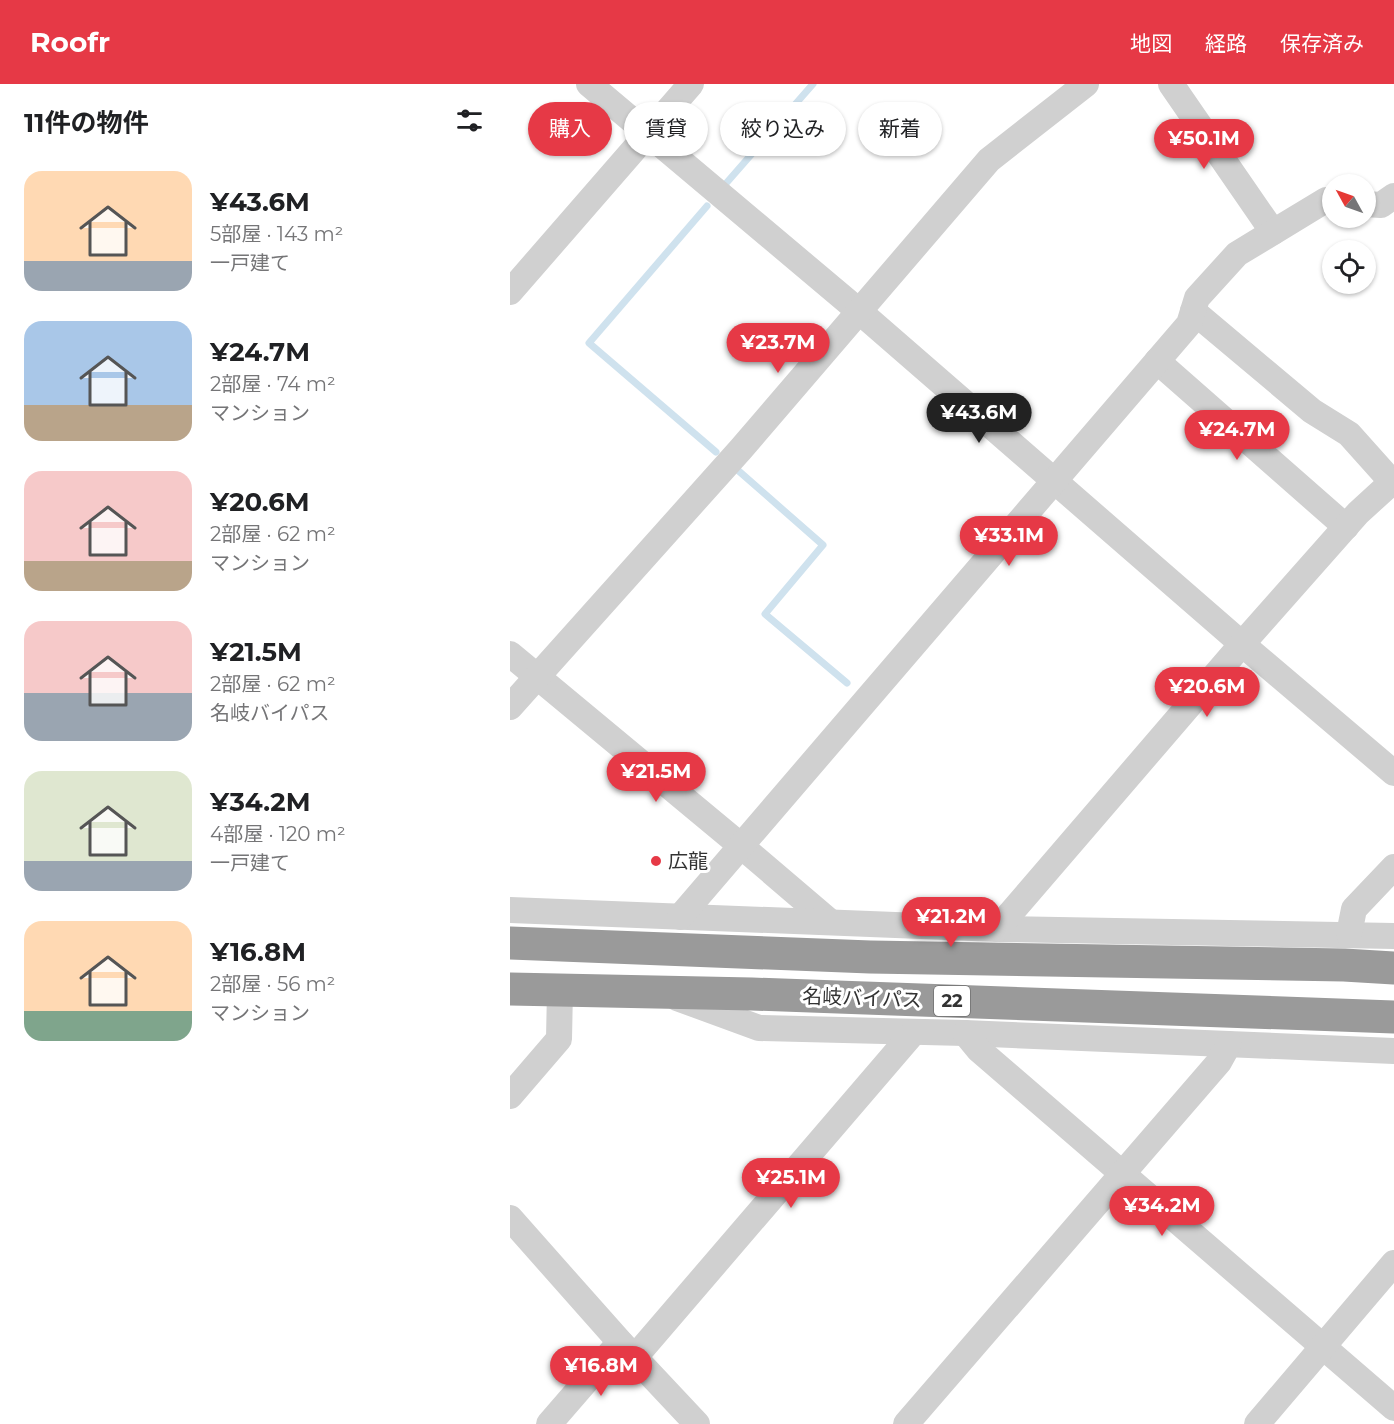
<!DOCTYPE html>
<html lang="ja">
<head>
<meta charset="utf-8">
<style>
  :root { --surface:#fff; --page:#f6f6f6; --text:#202124; --muted:#757577; --accent:#e63946 }
  body { margin:0; font-family:Montserrat,"Noto Sans JP",sans-serif; background:var(--page); color:var(--text); height:100vh; display:flex; flex-direction:column; font-size:22px; white-space:nowrap }
  * { box-sizing:border-box; margin:0 }
  p { font-size:20px; color:var(--muted) }
  .icon { flex:none; width:33px; height:33px; fill:none; stroke:currentColor; stroke-width:2; stroke-linecap:round; stroke-linejoin:round }
  .map { position:relative; flex:1; overflow:hidden }
  .panel { display:flex; flex-direction:column; background:var(--surface); width:510px }
  .panel>* { flex:none }
  .hud { position:absolute; left:18px; top:18px; width:570px; height:54px; display:flex; gap:12px }
  .needle { width:39px; rotate:310deg }
  .tools { position:absolute; left:812px; top:90px; display:grid; gap:12px }
  .tools a { display:grid; place-items:center; width:54px; height:54px; border-radius:50%; background:var(--surface); box-shadow:0 2px 4px #0004; font-size:30px }
  .price { position:absolute; translate:-50% -51px; padding:0 14px; border-radius:21px; background:var(--accent); color:#fff; font-size:20px; line-height:39px; filter:drop-shadow(0 2px 3px #0008) }
  .price::after { content:''; position:absolute; left:50%; top:36px; width:18px; height:14px; margin-left:-9px; background:inherit; clip-path:polygon(0 0,100% 0,50% 100%) }
  .price.active { background:#222; color:#fff }
  ul { padding:0; list-style:none }
  li { display:flex; align-items:center; gap:18px; height:150px; padding:0 24px }
  li span { display:grid; place-items:center; flex:none; width:168px; height:120px; border-radius:18px; color:#555 }
  li>.icon { margin-inline-start:auto }
  span .icon { width:72px; height:72px; fill:#fffc; stroke-width:1 }
  li b { font-size:26px }
  h2 { display:flex; justify-content:space-between; align-items:center; height:72px; padding:0 24px; font-size:26px }
  .chip { padding:0 21px; border-radius:27px; background:var(--surface); box-shadow:0 2px 4px #0004; font-size:21px; line-height:54px }
  .chip.active { background:var(--accent); color:#fff }
  header { display:flex; align-items:center; gap:36px; box-sizing:border-box; height:84px; padding:0 30px; background:var(--accent); color:#fff }
  header strong { font-size:28px }
  nav { display:flex; gap:33px; margin-inline-start:auto; font-size:21px }
  main { display:flex; flex:1; min-height:0 }
  .map>svg:first-child { display:block }
  .lines { fill:none; stroke-linecap:round; stroke-linejoin:round }
  .stream { stroke:#cfe2ee; stroke-width:7 }
  .minor { stroke:#d0d0d0; stroke-width:26 }
  .highway { stroke:#9a9a9a; stroke-width:33 }
  .poi-dot { fill:#e63946; stroke:#fff; stroke-width:2 }
  .labels { text-anchor:middle; dominant-baseline:central; stroke-width:6; stroke-linejoin:round; paint-order:stroke }
  .shield { fill:#fff; stroke:#707070; stroke-width:1.5 }
  .shield-label { font-size:18px; font-weight:bold; fill:#333 }
  .poi-label { font-size:20px; fill:#333; stroke:#fff; text-anchor:start }
  .street-label { font-size:20px; fill:#333; stroke:#fff }
</style>
</head>
<body>
<header>
<strong>Roofr</strong>
<nav><a>地図</a><a>経路</a><a>保存済み</a></nav>
</header>
<main>
<section class="panel">
<h2>11件の物件<svg class="icon" aria-label="filters" viewBox="0 0 24 24"><path d="M4 7h16M4 17h16"/><circle cx="9" cy="7" r="2"/><circle cx="15" cy="17" r="2"/></svg></h2>
<ul>
<li><span style="background:linear-gradient(#ffd9b3 75%,#9aa5b1 0)"><svg class="icon" aria-label="home" viewBox="0 0 24 24"><path d="M3 11l9-7 9 7M6 9v11h12V9"/></svg></span><div><b>¥43.6M</b><p>5部屋 · 143 m²</p><p>一戸建て</p></div></li>
<li><span style="background:linear-gradient(#a9c7e8 70%,#b9a48a 0)"><svg class="icon" aria-label="home" viewBox="0 0 24 24"><path d="M3 11l9-7 9 7M6 9v11h12V9"/></svg></span><div><b>¥24.7M</b><p>2部屋 · 74 m²</p><p>マンション</p></div></li>
<li><span style="background:linear-gradient(#f6c9c9 75%,#b9a48a 0)"><svg class="icon" aria-label="home" viewBox="0 0 24 24"><path d="M3 11l9-7 9 7M6 9v11h12V9"/></svg></span><div><b>¥20.6M</b><p>2部屋 · 62 m²</p><p>マンション</p></div></li>
<li><span style="background:linear-gradient(#f6c9c9 60%,#9aa5b1 0)"><svg class="icon" aria-label="home" viewBox="0 0 24 24"><path d="M3 11l9-7 9 7M6 9v11h12V9"/></svg></span><div><b>¥21.5M</b><p>2部屋 · 62 m²</p><p>名岐バイパス</p></div></li>
<li><span style="background:linear-gradient(#dfe7d0 75%,#9aa5b1 0)"><svg class="icon" aria-label="home" viewBox="0 0 24 24"><path d="M3 11l9-7 9 7M6 9v11h12V9"/></svg></span><div><b>¥34.2M</b><p>4部屋 · 120 m²</p><p>一戸建て</p></div></li>
<li><span style="background:linear-gradient(#ffd9b3 75%,#7fa58c 0)"><svg class="icon" aria-label="home" viewBox="0 0 24 24"><path d="M3 11l9-7 9 7M6 9v11h12V9"/></svg></span><div><b>¥16.8M</b><p>2部屋 · 56 m²</p><p>マンション</p></div></li>
</ul>
</section>
<div class="map">
<svg width="884" height="1340" viewBox="0 0 884 1340">
  <rect width="100%" height="100%" fill="#fff"/>
  <g class="lines">
    <g class="stream">
      <path d="M212 104 303 0"/>
      <path d="M197 122 79 259 206 368"/>
      <path d="M223 382 313 461 255 530 337 599"/>
    </g>
    <g class="minor">
      <path d="M79 0 350 228 732 560 884 689"/>
      <path d="M661 0 763 148"/>
      <path d="M855 120 871 121 884 112"/>
      <path d="M0 208 181 0"/>
      <path d="M683 227 802 327 839 350 882 398"/>
      <path d="M647 277 836 443"/>
      <path d="M0 570 230 761 319 837"/>
      <path d="M0 623 231 365 479 76 576 0"/>
      <path d="M0 826 487 845 884 852"/>
      <path d="M170 833 679 240 687 214 727 170 816 116H822"/>
      <path d="M487 845 732 560 848 429 884 396"/>
      <path d="M839 850 844 825 884 783"/>
      <path d="M167 914 249 944 455 949 884 967"/>
      <path d="M455 949 469 966 884 1324"/>
      <path d="M0 1012 49 955 50 906"/>
      <path d="M0 1134 110 1258 187 1340"/>
      <path d="M125 1273 403 949"/>
      <path d="M39 1340 110 1258"/>
      <path d="M396 1340 709 978 719 960"/>
      <path d="M747 1340 884 1179"/>
    </g>
    <g class="highway">
      <path d="M0 859 360 873 834 881 884 884"/>
      <path d="M0 905 242 910 884 933"/>
    </g>
  </g>
  <circle class="poi-dot" cx="146" cy="777" r="6"/>
  <g class="labels">
    <rect class="shield" x="424" y="902" width="36" height="30" rx="4.5"/>
    <g class="shield-label">
      <text x="442" y="917">22</text>
    </g>
    <g class="poi-label">
      <text x="158" y="777">広龍</text>
    </g>
    <g class="street-label">
      <text transform="translate(352 914) rotate(2)">名岐バイパス</text>
    </g>
  </g>
</svg>
<div class="tools">
<a><svg class="needle" viewBox="-14 -14 28 28"><path d="M0-13l5 13h-10z" fill="#e53935"/><path d="M0 13l5-13h-10z" fill="#757577"/></svg></a>
<a><svg class="icon" aria-label="locate" viewBox="0 0 24 24"><circle cx="12" cy="12" r="6"/><path d="M12 2v4M12 18v4M2 12h4M18 12h4"/></svg></a>
</div>
<b class="price" style="left:694px;top:86px">¥50.1M</b>
<b class="price" style="left:268px;top:290px">¥23.7M</b>
<b class="price active" style="left:469px;top:360px">¥43.6M</b>
<b class="price" style="left:727px;top:377px">¥24.7M</b>
<b class="price" style="left:499px;top:483px">¥33.1M</b>
<b class="price" style="left:697px;top:634px">¥20.6M</b>
<b class="price" style="left:146px;top:719px">¥21.5M</b>
<b class="price" style="left:441px;top:864px">¥21.2M</b>
<b class="price" style="left:281px;top:1125px">¥25.1M</b>
<b class="price" style="left:652px;top:1153px">¥34.2M</b>
<b class="price" style="left:91px;top:1313px">¥16.8M</b>
<div class="hud">
<a class="chip active">購入</a>
<a class="chip">賃貸</a>
<a class="chip">絞り込み</a>
<a class="chip">新着</a>
</div>
</div>
</main>
</body>
</html>
